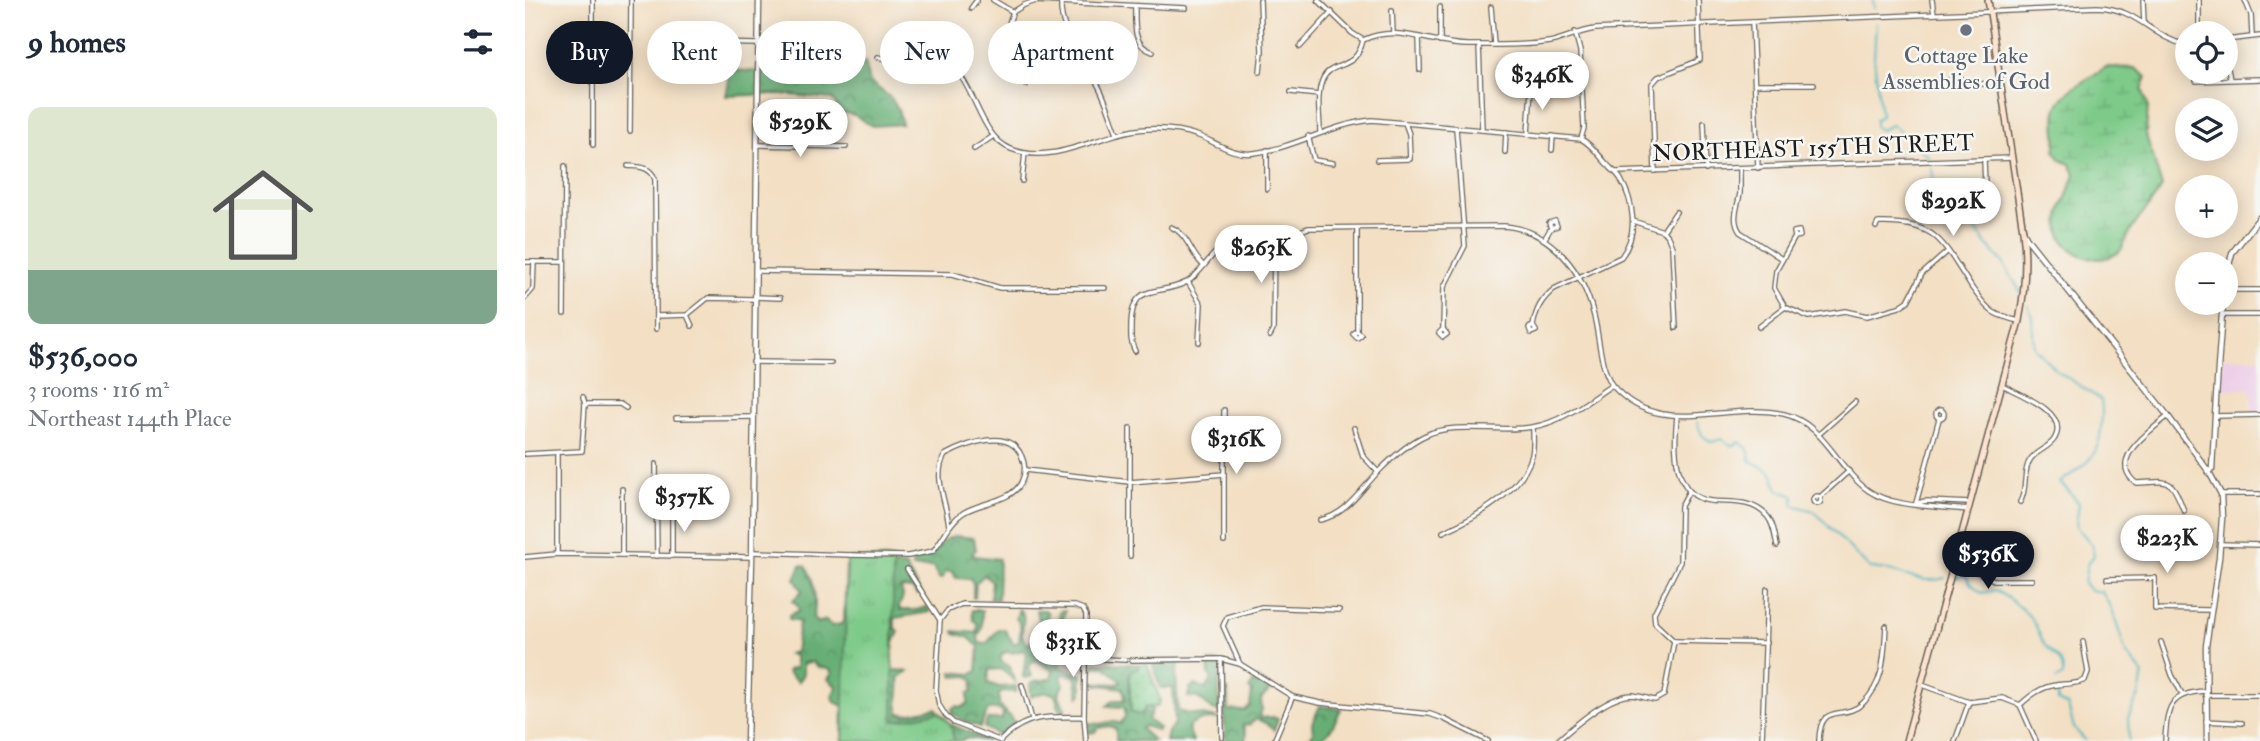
<!DOCTYPE html>
<html lang="en">
<head>
<meta charset="utf-8">
<style>
  :root { --surface:#fff; --page:#f2f2f3; --text:#1f2937; --muted:#747a83; --line:#e0e1e3; --accent:#111827 }
  body { margin:0; font-family:"IM FELL Double Pica",serif; background:var(--page); color:var(--text); height:100vh; display:flex; flex-direction:column; font-size:26px; white-space:nowrap }
  * { box-sizing:border-box; margin:0 }
  p { font-size:23px; color:var(--muted) }
  .icon { flex:none; width:38px; height:38px; fill:none; stroke:currentColor; stroke-width:2; stroke-linecap:round; stroke-linejoin:round }
  .map { position:relative; flex:1; overflow:hidden }
  .side { display:flex; flex-direction:column; background:var(--surface); width:525px }
  .side>* { flex:none }
  .top-card { position:absolute; left:21px; top:21px; width:665px; height:63px; display:flex; gap:14px }
  .tools { position:absolute; left:1650px; top:21px; display:grid; gap:14px }
  .tools a { display:grid; place-items:center; width:63px; height:63px; border-radius:50%; background:var(--surface); box-shadow:0 4px 18px #0003; font-size:35px }
  .price { position:absolute; translate:-50% -60px; padding:0 16px; border-radius:24px; background:#fff; color:#222; font-size:23px; line-height:46px; filter:drop-shadow(0 2px 4px #0008) }
  .price::after { content:''; position:absolute; left:50%; top:42px; width:21px; height:16px; margin-left:-10px; background:inherit; clip-path:polygon(0 0,100% 0,50% 100%) }
  .price.selected { background:var(--accent); color:#fff }
  ul { padding:0; list-style:none }
  li { display:grid; align-content:center; gap:14px; height:371px; padding:0 28px }
  li+li { border-top:2px solid var(--line) }
  li span { display:grid; place-items:center; height:217px; border-radius:14px; color:#555 }
  li>.icon { margin-inline-start:auto }
  span .icon { width:126px; height:126px; fill:#fffc; stroke-width:1 }
  li b { font-size:30px }
  h2 { display:flex; justify-content:space-between; align-items:center; height:84px; padding:0 28px; font-size:30px }
  .pill { padding:0 24px; border-radius:32px; background:var(--surface); box-shadow:0 4px 18px #0003; font-size:24px; line-height:63px }
  .pill.selected { background:var(--accent); color:#fff }
  main { display:flex; flex:1; min-height:0 }
  .map>svg:first-child { display:block }
  .built { fill:#edd0e8 }
  .grass { fill:url(#grass-dots); stroke:#4d7352; stroke-width:2 }
  .forest { fill:url(#forest-crowns); stroke:#416548; stroke-width:2 }
  .wetland { fill:url(#wetland-marsh); stroke:#4d7352; stroke-width:2 }
  .park { fill:url(#park-tufts); stroke:#4d7352; stroke-width:2 }
  .lines { fill:none; stroke-linecap:round; stroke-linejoin:round }
  .stream { stroke:#41b1ba; stroke-width:2 }
  .minor-casing { stroke:#676056; stroke-width:6 }
  .tertiary-casing { stroke:#676056; stroke-width:7 }
  .secondary-casing { stroke:#676056; stroke-width:8 }
  .minor { stroke:#fff; stroke-width:3.5 }
  .tertiary { stroke:#fff; stroke-width:4.5 }
  .secondary { stroke:#fde4d0; stroke-width:5 }
  .worship-dot { fill:#6b7280; stroke:#f6f6f2; stroke-width:2.5 }
  .labels { text-anchor:middle; dominant-baseline:central; stroke-width:5; stroke-linejoin:round; paint-order:stroke }
  .worship-label { font-size:23px; fill:#5b616d; stroke:#f6f6f2 }
  .street-label { font-size:23px; fill:#1c1c1c; stroke:#f6f6f2 }
</style>
</head>
<body>
<main>
<section class="side">
<h2>9 homes<svg class="icon" aria-label="filters" viewBox="0 0 24 24"><path d="M4 7h16M4 17h16"/><circle cx="9" cy="7" r="2"/><circle cx="15" cy="17" r="2"/></svg></h2>
<ul>
<li><span style="background:linear-gradient(#dfe7d0 75%,#7fa58c 0)"><svg class="icon" aria-label="home" viewBox="0 0 24 24"><path d="M3 11l9-7 9 7M6 9v11h12V9"/></svg></span><div><b>$536,000</b><p>3 rooms · 116 m²</p><p>Northeast 144th Place</p></div></li>
</ul>
</section>
<div class="map">
<svg width="1735" height="741" viewBox="0 0 1735 741">
  <defs>
    <pattern id="grass-dots" width="8" height="8" patternUnits="userSpaceOnUse" patternTransform="scale(1.75)"><rect width="8" height="8" fill="#7eca89"/><path d="M2 2h.1M6 6h.1" fill="none" stroke="#6cad76" stroke-width="1.8" stroke-linecap="round"/></pattern>
    <pattern id="forest-crowns" width="20" height="18" patternUnits="userSpaceOnUse" patternTransform="scale(1.75)"><rect width="20" height="18" fill="#66ae75"/><path d="M2 6a3 3 0 1 1 6 0M12 15a3 3 0 1 1 6 0" fill="none" stroke="#538d5f"/></pattern>
    <pattern id="wetland-marsh" width="20" height="14" patternUnits="userSpaceOnUse" patternTransform="scale(1.75)"><rect width="20" height="14" fill="#7eca89"/><path d="M1 5h8M5 5V1M11 12h8M15 12V8" fill="none" stroke="#6cad76"/></pattern>
    <pattern id="park-tufts" width="24" height="20" patternUnits="userSpaceOnUse" patternTransform="scale(1.75)"><rect width="24" height="20" fill="#7eca89"/><path d="M3 7l-1-3M5 7V3M7 7l1-3M15 17l-1-3M17 17v-4M19 17l1-3" fill="none" stroke="#6cad76"/></pattern>
  </defs>
  <rect width="100%" height="100%" fill="#f6f6f2"/>
  <filter id="ink" filterUnits="userSpaceOnUse"><feTurbulence type="fractalNoise" baseFrequency=".0143" numOctaves="2"/><feDisplacementMap in="SourceGraphic" scale="14" xChannelSelector="R" yChannelSelector="G"/><feConvolveMatrix kernelMatrix="1 2 1 2 8 2 1 2 1" color-interpolation-filters="sRGB"/></filter>
  <filter id="wash" filterUnits="userSpaceOnUse"><feTurbulence type="fractalNoise" baseFrequency=".00686" numOctaves="4" result="noise"/><feDisplacementMap in="SourceGraphic" scale="28" xChannelSelector="R" yChannelSelector="G"/><feGaussianBlur stdDeviation="1.57" result="paint"/><feColorMatrix in="noise" values="0 0 0 0 0 0 0 0 0 0 0 0 0 0 0 0 0 1.4 0 .05"/><feComposite in="paint" operator="in"/></filter>
  <g filter="url(#wash)">
    <rect width="100%" height="100%" fill="#f3dfc3"/>
    <path class="built" d="M1698 357 1735 358V412L1728 413 1726 389H1696Z"/>
    <path class="grass" d="M614 664H622L635 700 632 707H622L616 714 612 715 606 712 604 678 605 672 613 668Z"/>
    <g class="forest">
      <path d="M293 53 314 59 340 62 345 82 366 98 373 109 377 124 347 126 329 115 316 112 307 99 254 94 201 96 206 70C249 72 255 76 293 53Z"/>
      <path d="M430 536 449 538 451 550 447 553 450 556 474 559 473 599H465L467 582 459 575 451 583 450 598H448V584L446 579 431 578 427 572 421 571 417 579 413 578 408 567 387 568 388 559 403 557 411 551 419 540Z"/>
      <path d="M276 565 281 566C290 581 292 601 288 618L293 623 301 620 306 626 316 624 319 620 321 566H380L396 593 392 595 387 589 376 588 378 597 374 607 375 610C386 610 395 611 402 606L405 612 370 618V628L374 632 369 642 366 668 369 671 373 670 383 672 374 678C376 689 371 700 374 713L382 714 411 708 425 724 464 741 443 738 434 741H317L318 706 310 702 307 696 312 687 303 679 307 673 304 669C297 669 291 668 288 662L278 663V674L273 682 262 672 263 670 270 668V656L264 654 270 652 274 623 271 620 264 619V615L274 611 272 604 267 601 277 591 270 579Z"/>
      <path d="M494 609 498 614C500 624 494 638 502 644L506 643 514 625 511 610H520L523 613 519 633 520 645 525 649 536 643 534 611 540 610 537 628 540 632 548 633 553 626 557 627V656L550 654 544 648 527 653 528 656 536 658V667L557 675V694L554 697 550 676 540 674 536 676 539 685C531 693 535 699 540 708L539 713 534 708 530 695C520 689 517 694 506 697L505 684 512 680 515 681 526 678 528 671 513 661H507L504 668 507 676 501 678 498 677 501 653 498 650 487 653 480 652 476 656V661L485 667 490 681 476 669 464 670 463 683 474 687 491 686V692L478 691 474 695V704L490 723 473 735 459 727 463 719H477L478 713 473 709 463 710 455 727 437 720 427 713V709L430 706 438 707 443 703V693L447 692 448 680 443 676 429 677 427 672 447 674 452 671 454 647 443 637 429 633V631L452 633 453 624 448 620 447 610H457V628L453 637 454 643 461 644 474 629H479L489 644 494 641C495 630 498 628 491 618Z"/>
      <path d="M655 662 651 673 653 710C664 717 678 712 693 719 681 719 672 719 663 728L668 741H641L643 732 650 723 648 688H635L628 665 630 663Z"/>
      <path d="M683 662H694V712C681 711 681 696 663 697L665 688 670 685 681 689 687 679 684 674Z"/>
      <path d="M568 663 614 664 613 668 605 672 604 678 606 712 612 715 616 714 622 706 626 707 627 710 623 720 634 728 633 731 620 726 616 729 629 741H591V729L585 726 573 728 570 732 564 733V723L575 724 589 721 595 724C600 718 602 714 599 707L582 706 589 700H598L600 698 598 688 566 684V682L593 684 596 681 579 666H572L566 670Z"/>
      <path d="M731 678 747 688 736 699 737 710 734 715 736 718 748 717 753 719 749 730 741 723 731 719 724 725H718L721 735 720 741H700L699 690H703V710L719 711 725 706 727 691 724 689Z"/>
      <path d="M795 706 816 709C808 725 804 741 783 741L788 733 787 723Z"/>
    </g>
    <path class="wetland" d="M1581 67 1610 68 1622 77 1617 89 1623 105 1621 135 1637 187C1627 204 1612 218 1603 236 1600 240 1599 246 1596 250 1578 268 1540 256 1535 231 1531 213 1545 191 1550 174L1545 164 1536 160 1530 151C1534 137 1528 125 1531 111 1535 91 1566 78 1581 67Z"/>
    <path class="park" d="M322 558 368 559V721L414 712 426 725 429 741H318Z"/>
    <g class="lines">
      <g class="stream">
        <path d="M1348 0 1349 9"/>
        <path d="M1351 23 1349 58 1356 116 1350 119V127L1355 130 1367 125 1388 141 1405 159"/>
        <path d="M1406 167 1411 188 1424 194 1463 246 1477 261 1496 293"/>
        <path d="M1503 305 1507 316 1509 347 1531 370 1576 400C1578 410 1577 418 1576 428 1574 460 1557 466 1534 483L1539 486 1554 503 1551 526C1559 537 1568 541 1569 556L1562 564 1559 583 1565 590 1577 592 1587 610 1601 653 1618 674 1614 695 1603 718 1604 741"/>
        <path d="M1172 422 1177 435 1186 442 1197 439 1207 446 1215 442 1223 449 1225 460 1247 473 1253 490 1269 496 1268 505 1289 511 1344 568C1370 568 1394 586 1420 578"/>
        <path d="M1431 578 1437 575 1442 577 1445 583 1457 593 1470 590C1484 599 1500 608 1509 623 1513 629 1515 637 1519 644 1528 656 1539 657 1538 676L1531 680"/>
        <path d="M1532 691 1533 701 1543 706 1549 728 1561 741"/>
        <path d="M396 741V735"/>
      </g>
    </g>
  </g>
  <g filter="url(#ink)">
    <g class="lines">
      <g class="minor-casing">
        <g id="minor">
          <path d="M468 0 488 12 499 5 511 1 661 8"/>
          <path d="M735 0 737 51 735 72"/>
          <path d="M793 0 827 33 838 40"/>
          <path d="M1407 0 1409 14"/>
          <path d="M1618 0 1619 23"/>
          <path d="M1674 0V33"/>
          <path d="M1720 0 1726 15 1727 35"/>
          <path d="M536 3C534 33 561 61 574 87 582 102 586 118 592 133"/>
          <path d="M610 6C610 24 607 46 628 52"/>
          <path d="M915 7V42"/>
          <path d="M966 7 969 44"/>
          <path d="M446 8 452 0"/>
          <path d="M867 10 868 33"/>
          <path d="M488 12C476 39 487 51 502 73L501 85"/>
          <path d="M1227 22 1233 168"/>
          <path d="M1050 32 1055 51 1059 128 1056 139"/>
          <path d="M894 37 895 70"/>
          <path d="M838 40C874 23 907 45 943 45 965 45 1009 46 1029 41 1043 37 1056 31 1070 29L1572 7C1613 8 1628 39 1662 45"/>
          <path d="M1701 40 1735 36"/>
          <path d="M183 43 232 44"/>
          <path d="M954 45 957 130"/>
          <path d="M775 47 807 12"/>
          <path d="M353 57C377 66 399 49 416 58 451 76 451 135 486 149 530 167 577 131 621 129 638 128 657 130 674 136 692 143 709 156 729 153 770 148 806 124 847 120L1056 139C1066 144 1072 153 1080 162 1084 167 1091 172 1095 178 1109 202 1114 234 1096 257L1029 289C1016 300 1011 309 1008 326L1004 328 1006 333 1011 331 1008 326"/>
          <path d="M1701 59 1705 79"/>
          <path d="M1411 81 1444 80 1455 84 1476 83"/>
          <path d="M1671 81 1735 79"/>
          <path d="M1230 84H1289"/>
          <path d="M766 92 794 95"/>
          <path d="M1179 123 1181 170"/>
          <path d="M105 131 106 0"/>
          <path d="M795 132C795 116 791 97 797 81 805 59 831 73 838 40"/>
          <path d="M1003 134 1006 89"/>
          <path d="M783 136 789 160 808 163"/>
          <path d="M68 145V0"/>
          <path d="M233 145 321 147"/>
          <path d="M449 149 467 137"/>
          <path d="M742 150V189"/>
          <path d="M1027 150 1028 136"/>
          <path d="M980 152 981 132"/>
          <path d="M852 160 885 159 884 134 880 123"/>
          <path d="M1459 160 1460 185"/>
          <path d="M103 166C114 167 125 166 130 179L131 329"/>
          <path d="M1215 170C1215 177 1215 185 1215 193 1213 207 1206 219 1215 232L1257 259"/>
          <path d="M1130 171 1127 84 1133 77 1175 60 1173 0"/>
          <path d="M1091 172 1487 158"/>
          <path d="M497 181 500 153"/>
          <path d="M1459 185 1463 187 1462 191 1458 190Z"/>
          <path d="M1108 221 1138 231"/>
          <path d="M646 227C663 234 665 253 678 265"/>
          <path d="M1351 227 1353 223C1413 221 1417 242 1447 288 1454 297 1459 306 1468 312 1476 317 1485 319 1494 321"/>
          <path d="M832 228V331L836 335 832 338 828 334 832 331"/>
          <path d="M1138 231 1143 237 1147 247 1151 328"/>
          <path d="M1138 231 1151 212"/>
          <path d="M1270 237 1275 236 1274 231 1269 232 1270 237 1251 271 1249 288 1260 307 1284 317 1320 311 1342 316 1374 307 1383 301 1397 274 1422 252"/>
          <path d="M1020 238 1026 228 1024 223 1030 221 1032 226 1026 228"/>
          <path d="M0 262H39"/>
          <path d="M231 271 428 274 475 288H580"/>
          <path d="M663 282 676 304 674 342"/>
          <path d="M1701 290H1735"/>
          <path d="M231 297 255 298"/>
          <path d="M0 298 8 289 9 262"/>
          <path d="M39 314 40 166"/>
          <path d="M162 315 167 326"/>
          <path d="M1697 315H1735"/>
          <path d="M131 316 162 315 183 298 229 299"/>
          <path d="M1234 327 1260 307"/>
          <path d="M918 329 914 333 918 337 922 334 918 329 919 287 940 246 931 128"/>
          <path d="M745 336 748 330 749 239"/>
          <path d="M610 351C605 342 606 335 606 325 607 280 634 297 662 282 676 274 685 254 700 244 717 234 734 240 752 238 763 237 773 232 783 228L979 226C1027 230 1058 271 1069 316 1075 340 1074 363 1087 385"/>
          <path d="M228 362 306 363"/>
          <path d="M1477 385C1494 394 1544 412 1530 438 1525 448 1511 450 1505 460 1497 472 1503 489 1495 502"/>
          <path d="M60 404H95L101 408"/>
          <circle cx="1415" cy="414" r="4"/>
          <path d="M1152 416C1149 445 1147 497 1186 501 1206 503 1227 499 1242 516 1249 524 1250 536 1252 546"/>
          <path d="M1643 416C1626 431 1581 459 1611 483 1646 482 1645 475 1659 511"/>
          <path d="M1691 416 1735 415"/>
          <path d="M151 418 228 417"/>
          <path d="M605 428V556"/>
          <path d="M829 428 838 456 853 472"/>
          <path d="M1293 435 1330 402"/>
          <path d="M0 454 57 451 60 404 58 397"/>
          <path d="M131 464 132 556"/>
          <path d="M500 470 605 482 699 474"/>
          <path d="M97 489V555"/>
          <path d="M1696 494H1735"/>
          <circle cx="1292" cy="500" r="4"/>
          <path d="M1295 497 1324 471"/>
          <path d="M1391 503 1414 419"/>
          <path d="M1393 503 1400 501 1445 503"/>
          <path d="M795 520C823 514 835 490 855 470 868 457 883 443 901 435 931 421 975 433 1007 427 1036 423 1063 401 1087 385 1135 441 1200 400 1259 414 1299 423 1313 470 1344 491 1369 508 1414 506 1443 510"/>
          <path d="M918 532C950 518 997 492 1007 455 1009 446 1008 436 1008 427"/>
          <path d="M699 542V410"/>
          <path d="M1695 544 1735 545"/>
          <path d="M227 552 326 555"/>
          <path d="M32 554V455"/>
          <path d="M325 555 383 556 408 551C418 539 425 521 438 513 455 502 486 502 496 483 500 475 501 466 497 457 485 426 441 444 420 455 407 476 422 504 424 526"/>
          <path d="M147 556V512"/>
          <path d="M0 557 32 554 227 557"/>
          <path d="M1429 561 1469 580H1507"/>
          <path d="M382 569 415 620 411 690 414 705 421 716 429 723 476 741"/>
          <path d="M1582 579 1630 578V609L1684 610"/>
          <path d="M415 620 423 610 437 604 550 606 558 609 561 615 559 717 561 741"/>
          <path d="M1149 641 1130 623 1129 613 1155 562 1156 506 1164 491"/>
          <path d="M1149 641 1241 643"/>
          <path d="M1636 642 1647 675 1657 694"/>
          <path d="M560 658 600 660"/>
          <path d="M696 659 697 738"/>
          <path d="M607 660 696 659 715 664 768 697 795 703 905 714 919 719 963 741"/>
          <path d="M715 664 698 626 702 617 737 607 814 610"/>
          <path d="M497 685 507 719"/>
          <path d="M1397 685 1444 702 1477 698 1495 705C1506 695 1516 687 1531 685 1541 683 1551 685 1560 680L1563 672 1558 642"/>
          <path d="M1680 695H1735"/>
          <path d="M1495 705 1511 741"/>
          <path d="M1681 721 1717 723"/>
          <path d="M475 741C501 714 525 716 559 717"/>
          <path d="M749 741 767 698"/>
          <path d="M1032 741C1049 726 1084 695 1108 695 1116 696 1123 699 1130 700L1139 695 1149 641"/>
          <path d="M1237 741 1242 589"/>
          <path d="M1294 741C1295 700 1318 722 1338 703 1360 682 1359 655 1361 626"/>
          <path d="M1430 741 1444 702"/>
          <path d="M1640 741C1642 708 1644 693 1680 691"/>
        </g>
      </g>
      <g class="tertiary-casing">
        <g id="tertiary">
          <path d="M1499 233 1503 240 1643 416 1684 472 1696 494 1697 518 1694 558 1681 646 1682 741"/>
          <path d="M1701 278 1707 253 1735 217"/>
          <path d="M1684 472 1687 469C1690 413 1693 358 1698 303"/>
          <path d="M222 741 227 560 234 0"/>
        </g>
      </g>
      <g class="secondary-casing">
        <path id="secondary" d="M1381 741 1494 321C1500 290 1502 263 1498 231L1463 0"/>
      </g>
      <use href="#minor" class="minor"/>
      <use href="#tertiary" class="tertiary"/>
      <use href="#secondary" class="secondary"/>
    </g>
  </g>
  <circle class="worship-dot" cx="1441" cy="30" r="7"/>
  <g class="labels">
    <g class="worship-label">
      <text x="1441" y="55">Cottage Lake<tspan x="1441" dy="26">Assemblies of God</tspan></text>
    </g>
    <g class="street-label">
      <text transform="translate(1288 148) rotate(-2)">NORTHEAST 155TH STREET</text>
    </g>
  </g>
</svg>
<div class="tools">
<a><svg class="icon" aria-label="locate" viewBox="0 0 24 24"><circle cx="12" cy="12" r="6"/><path d="M12 2v4M12 18v4M2 12h4M18 12h4"/></svg></a>
<a><svg class="icon" aria-label="layers" viewBox="0 0 24 24"><path d="M12 4l9 5-9 5-9-5zM3 14l9 5 9-5"/></svg></a>
<a>+</a>
<a>−</a>
</div>
<b class="price" style="left:1017px;top:112px">$346K</b>
<b class="price" style="left:275px;top:159px">$529K</b>
<b class="price" style="left:1428px;top:238px">$292K</b>
<b class="price" style="left:736px;top:285px">$263K</b>
<b class="price" style="left:711px;top:476px">$316K</b>
<b class="price" style="left:159px;top:534px">$357K</b>
<b class="price" style="left:1642px;top:575px">$223K</b>
<b class="price selected" style="left:1463px;top:591px">$536K</b>
<b class="price" style="left:548px;top:679px">$331K</b>
<div class="top-card">
<a class="pill selected">Buy</a>
<a class="pill">Rent</a>
<a class="pill">Filters</a>
<a class="pill">New</a>
<a class="pill">Apartment</a>
</div>
</div>
</main>
</body>
</html>
